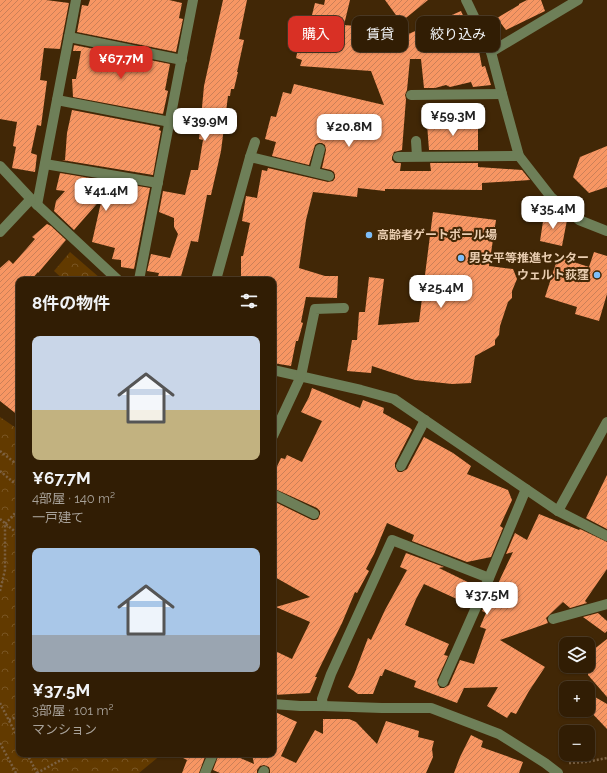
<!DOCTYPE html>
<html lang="ja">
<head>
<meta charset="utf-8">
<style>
  :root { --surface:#311d04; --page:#3d2a13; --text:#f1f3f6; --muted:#a8a29a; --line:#4c3b26; --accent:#d93025 }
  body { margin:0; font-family:Raleway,"Noto Sans JP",sans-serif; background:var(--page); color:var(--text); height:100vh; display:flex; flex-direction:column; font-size:15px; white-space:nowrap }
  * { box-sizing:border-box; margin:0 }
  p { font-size:13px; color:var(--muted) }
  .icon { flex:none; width:22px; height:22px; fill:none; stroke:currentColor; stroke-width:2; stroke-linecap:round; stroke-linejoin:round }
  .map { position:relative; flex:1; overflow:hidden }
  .details { position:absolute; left:16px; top:277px; width:260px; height:480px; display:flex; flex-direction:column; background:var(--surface); border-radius:8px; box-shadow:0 1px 3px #0004,0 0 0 1px var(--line) }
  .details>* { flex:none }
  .guide { position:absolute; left:288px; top:16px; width:259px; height:36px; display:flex; gap:8px }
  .tools { position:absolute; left:559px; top:637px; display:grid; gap:8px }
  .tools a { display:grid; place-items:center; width:36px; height:36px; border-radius:8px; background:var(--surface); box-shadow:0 1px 3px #0004,0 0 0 1px var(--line); font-size:20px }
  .price { position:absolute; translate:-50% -34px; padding:0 9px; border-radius:8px; background:#fff; color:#222; font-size:13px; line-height:26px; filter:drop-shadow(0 1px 2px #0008) }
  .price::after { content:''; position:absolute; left:50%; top:24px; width:12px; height:9px; margin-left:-6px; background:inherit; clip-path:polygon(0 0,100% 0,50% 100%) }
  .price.current { background:var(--accent); color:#fff }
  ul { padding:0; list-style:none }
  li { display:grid; align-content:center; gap:8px; height:212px; padding:0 16px }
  li span { display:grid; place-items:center; height:124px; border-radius:8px; color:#555 }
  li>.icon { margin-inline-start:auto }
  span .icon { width:72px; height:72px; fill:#fffc; stroke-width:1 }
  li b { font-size:17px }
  h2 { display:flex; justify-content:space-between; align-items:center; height:48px; padding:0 16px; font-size:17px }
  .pill { padding:0 14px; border-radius:8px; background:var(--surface); box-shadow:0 1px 3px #0004,0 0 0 1px var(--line); font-size:14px; line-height:36px }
  .pill.current { background:var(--accent); color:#fff }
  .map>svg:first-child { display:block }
  .forest { fill:url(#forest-crowns) }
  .building { fill:url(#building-hatch) }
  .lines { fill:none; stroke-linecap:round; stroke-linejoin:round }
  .path { stroke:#7c6142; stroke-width:2.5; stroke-dasharray:2 2; stroke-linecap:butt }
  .minor { stroke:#6e7f58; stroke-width:10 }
  .poi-dot { fill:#7dbef9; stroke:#412706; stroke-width:1.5 }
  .labels { text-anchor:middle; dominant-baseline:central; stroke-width:4; stroke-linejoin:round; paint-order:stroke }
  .poi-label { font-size:12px; font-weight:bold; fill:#eaceb1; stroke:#412706; text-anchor:start }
</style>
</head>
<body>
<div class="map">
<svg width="607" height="773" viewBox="0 0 607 773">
  <defs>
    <pattern id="forest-crowns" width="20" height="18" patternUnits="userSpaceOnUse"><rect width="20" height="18" fill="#623a00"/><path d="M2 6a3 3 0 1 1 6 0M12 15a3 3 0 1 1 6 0" fill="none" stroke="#795523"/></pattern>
    <pattern id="building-hatch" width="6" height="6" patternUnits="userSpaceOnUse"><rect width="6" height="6" fill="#f79663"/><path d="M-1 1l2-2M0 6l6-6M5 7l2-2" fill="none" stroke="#cb8058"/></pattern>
  </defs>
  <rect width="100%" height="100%" fill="#412706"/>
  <g class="forest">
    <path d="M70 252 100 278 98 280H64L54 271Z"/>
    <path d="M0 417 19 430V754H162L139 773H0Z"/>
  </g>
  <g class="building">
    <path d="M0 0H46L69 3 60 49 44 48 40 80 47 81 41 126 37 125 31 153 37 155 35 172 12 168 16 147 13 146 17 122 0 119Z"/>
    <path d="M90 0H169L182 3 179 18 183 19 176 52 77 32 82 5 88 6Z"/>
    <path d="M223 0H247L239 39 244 40 237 72H238L234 89H231L230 96H228L221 151 211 195H207L198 242 191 241 180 280H157L159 273 147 271 151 254 170 258 178 234 174 227V218L159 212 163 191 185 195 191 170H198L203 140 199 139 204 86Z"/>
    <path d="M325 0H350L344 25 392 29 364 51 365 53 461 11 479 51 482 67 485 66 491 85 473 87 471 82 450 87 446 85 435 88H424L421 59H410L407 90 405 95 406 99 402 150 394 152 392 157V160L395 163H401L400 171H431L430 163H478V167L522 170 530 180 482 183V190L385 189V191L358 188 357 197 313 192 306 220 299 268 325 276H338L337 298 306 297 301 322 303 323 298 341H296L291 366 273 363V280H241V256H243L250 223 242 221 246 196 257 198 262 170 267 171 268 168 328 182 333 181 335 178V175L334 172 331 170 322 168 326 150 325 145 322 143H318L315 145 309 165 272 156 276 142 265 139 271 116 276 117 283 92 291 94 294 84 384 105 371 71 300 66 302 60 296 58 302 31H308L315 3 324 5Z"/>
    <path d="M385 0H428L401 22Z"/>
    <path d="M527 0H541L545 11 506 30 497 18 519 5V4Z"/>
    <path d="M74 45 170 64 165 90 168 91 163 114 73 97 72 79H76L81 51H73Z"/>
    <path d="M72 110 160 127 159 130 161 131 153 175 62 160H65L67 133Z"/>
    <path d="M427 124H478V150H429Z"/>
    <path d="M607 146V187L589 193 573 177 580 157Z"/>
    <path d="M60 173 150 188 134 269 121 267V260L112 259 115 248 92 242 102 198 74 230 54 211 56 201 65 191 56 190Z"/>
    <path d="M433 212 496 220 489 266 513 269 517 279 512 291V298L508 302 500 326 499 335 495 340V345L475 356 471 383 452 384 415 380 372 366 371 373 347 371 352 340H357L359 312H365L369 277 384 279 378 325 419 322Z"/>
    <path d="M544 215 567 220 562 246 540 241Z"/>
    <path d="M47 224 51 226 66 240 38 273V272L31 280H19V416L0 401V268L9 260 13 264 35 239 32 237Z"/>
    <path d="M594 252 607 256V294L599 321 575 314 577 307 545 297 558 257 589 267Z"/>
    <path d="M312 388 360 408 363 400 384 408 383 413 410 428 412 430 395 463V467L398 472H402L407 469 424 437 453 453 471 466 467 474 508 490 512 500 500 526 503 528 491 557 467 562 412 541 414 535 387 523 374 554 366 569 369 571 357 593 355 592 342 623 315 677H317L310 693 273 695V650L292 659 310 622 276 607 310 597 273 576V501L312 520H315L318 519 320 514V511L317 508 273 488V475L281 458 285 459 287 455 302 462 322 421 301 412 309 397Z"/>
    <path d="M607 475V529L586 518Z"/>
    <path d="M539 514 579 530 580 529 607 542V569L585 601 587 603 570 608 563 602 546 618 548 623 500 640 545 667 529 691 516 714 511 712 507 718 487 706 498 687 464 688 457 703 414 687 416 681 385 669 382 676H380L373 694H358L348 687 354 675 368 638 371 640 385 610 407 570 400 567 406 553 444 567 439 568 478 587 470 605 424 584 416 599 405 625 449 644 444 655 448 656 437 680 438 685 440 688H444L449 685 460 660 474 664 486 629 480 627 486 613 482 611 490 593 493 594 513 552 506 554 515 533 527 540Z"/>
    <path d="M598 613 607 621V631L605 633 583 617Z"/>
    <path d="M607 639V697L588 675V654Z"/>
    <path d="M595 697 607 704V729L588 709V703Z"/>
    <path d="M273 711 297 722 281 756 296 763 315 730 323 734V719H349L356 722 377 744 386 721 419 731 418 737 434 741 432 749 433 757 426 773H270V770L269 767 264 765 260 766 257 770V773H220L213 770 219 754H231L254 764 252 754H273Z"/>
    <path d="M471 735 483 741 481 747 523 762 519 773H454L460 757Z"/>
    <path d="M175 754H206L199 773H182L187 760Z"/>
  </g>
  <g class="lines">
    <g class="path">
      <path d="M0 451 19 466"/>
      <path d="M0 471 19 487"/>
      <path d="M0 519 19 535"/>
      <path d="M0 591 5 570V524L19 509"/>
      <path d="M0 703 19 740"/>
      <path d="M9 720 19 716"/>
      <path d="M0 743 16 773"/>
      <path d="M27 754 37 773"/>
      <path d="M569 763 586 762 607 758"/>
      <path d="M37 773 72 754"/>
    </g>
    <g class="minor">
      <path d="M466 0 468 4 491 52 502 94 519 156 551 197 579 220 607 231"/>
      <path d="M69 37 182 60"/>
      <path d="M491 52 578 0"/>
      <path d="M411 95 502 94"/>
      <path d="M57 100 170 122"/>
      <path d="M416 141 417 156"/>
      <path d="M250 157 255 142"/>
      <path d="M398 157 519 156"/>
      <path d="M45 164 158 183"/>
      <path d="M0 166 31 199 118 280"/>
      <path d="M314 172 320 149"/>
      <path d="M37 205 76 0"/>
      <path d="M0 232 31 199"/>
      <path d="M139 280 193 0"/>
      <path d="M216 280 250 157 329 176"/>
      <path d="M273 370 361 390 394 399 558 511 607 536"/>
      <path d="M273 436 301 376 315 309 344 308"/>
      <path d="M401 466 425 420"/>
      <path d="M273 494 314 514"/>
      <path d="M558 511 607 422"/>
      <path d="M553 619 607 604"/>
      <path d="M443 682 489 578"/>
      <path d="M273 704 300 706H323L382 708H431L499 734 545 763 558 773"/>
      <path d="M323 706 322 699 331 674 392 540 489 578 526 489"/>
      <path d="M205 773 213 754"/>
      <path d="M263 773 264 771"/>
    </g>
  </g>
  <g class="poi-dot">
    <circle cx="369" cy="235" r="4"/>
    <circle cx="461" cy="258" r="4"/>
    <circle cx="597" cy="275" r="4"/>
  </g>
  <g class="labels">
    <g class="poi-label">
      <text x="377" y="235">高齢者ゲートボール場</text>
      <text x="469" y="258">男女平等推進センター</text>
      <text x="589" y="275" text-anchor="end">ウェルト荻窪</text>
    </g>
  </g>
</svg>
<div class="tools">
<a><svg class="icon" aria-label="layers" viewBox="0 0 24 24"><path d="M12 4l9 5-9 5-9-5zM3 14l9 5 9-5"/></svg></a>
<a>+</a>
<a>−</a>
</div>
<b class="price current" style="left:121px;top:80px">¥67.7M</b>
<b class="price" style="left:453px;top:137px">¥59.3M</b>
<b class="price" style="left:205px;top:142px">¥39.9M</b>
<b class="price" style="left:349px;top:148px">¥20.8M</b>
<b class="price" style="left:106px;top:212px">¥41.4M</b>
<b class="price" style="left:553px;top:230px">¥35.4M</b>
<b class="price" style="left:441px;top:309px">¥25.4M</b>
<b class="price" style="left:487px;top:616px">¥37.5M</b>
<div class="guide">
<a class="pill current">購入</a>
<a class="pill">賃貸</a>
<a class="pill">絞り込み</a>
</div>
<section class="details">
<h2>8件の物件<svg class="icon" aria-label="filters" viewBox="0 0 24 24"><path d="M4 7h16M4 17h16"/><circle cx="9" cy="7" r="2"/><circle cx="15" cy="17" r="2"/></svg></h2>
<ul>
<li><span style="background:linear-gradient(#c9d6e8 60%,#c2b280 0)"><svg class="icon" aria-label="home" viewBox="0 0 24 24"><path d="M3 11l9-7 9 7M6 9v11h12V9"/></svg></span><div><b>¥67.7M</b><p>4部屋 · 140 m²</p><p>一戸建て</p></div></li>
<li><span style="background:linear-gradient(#a9c7e8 70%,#9aa5b1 0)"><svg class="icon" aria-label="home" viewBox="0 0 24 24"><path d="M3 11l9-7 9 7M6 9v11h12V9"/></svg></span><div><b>¥37.5M</b><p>3部屋 · 101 m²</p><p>マンション</p></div></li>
</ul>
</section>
</div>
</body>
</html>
